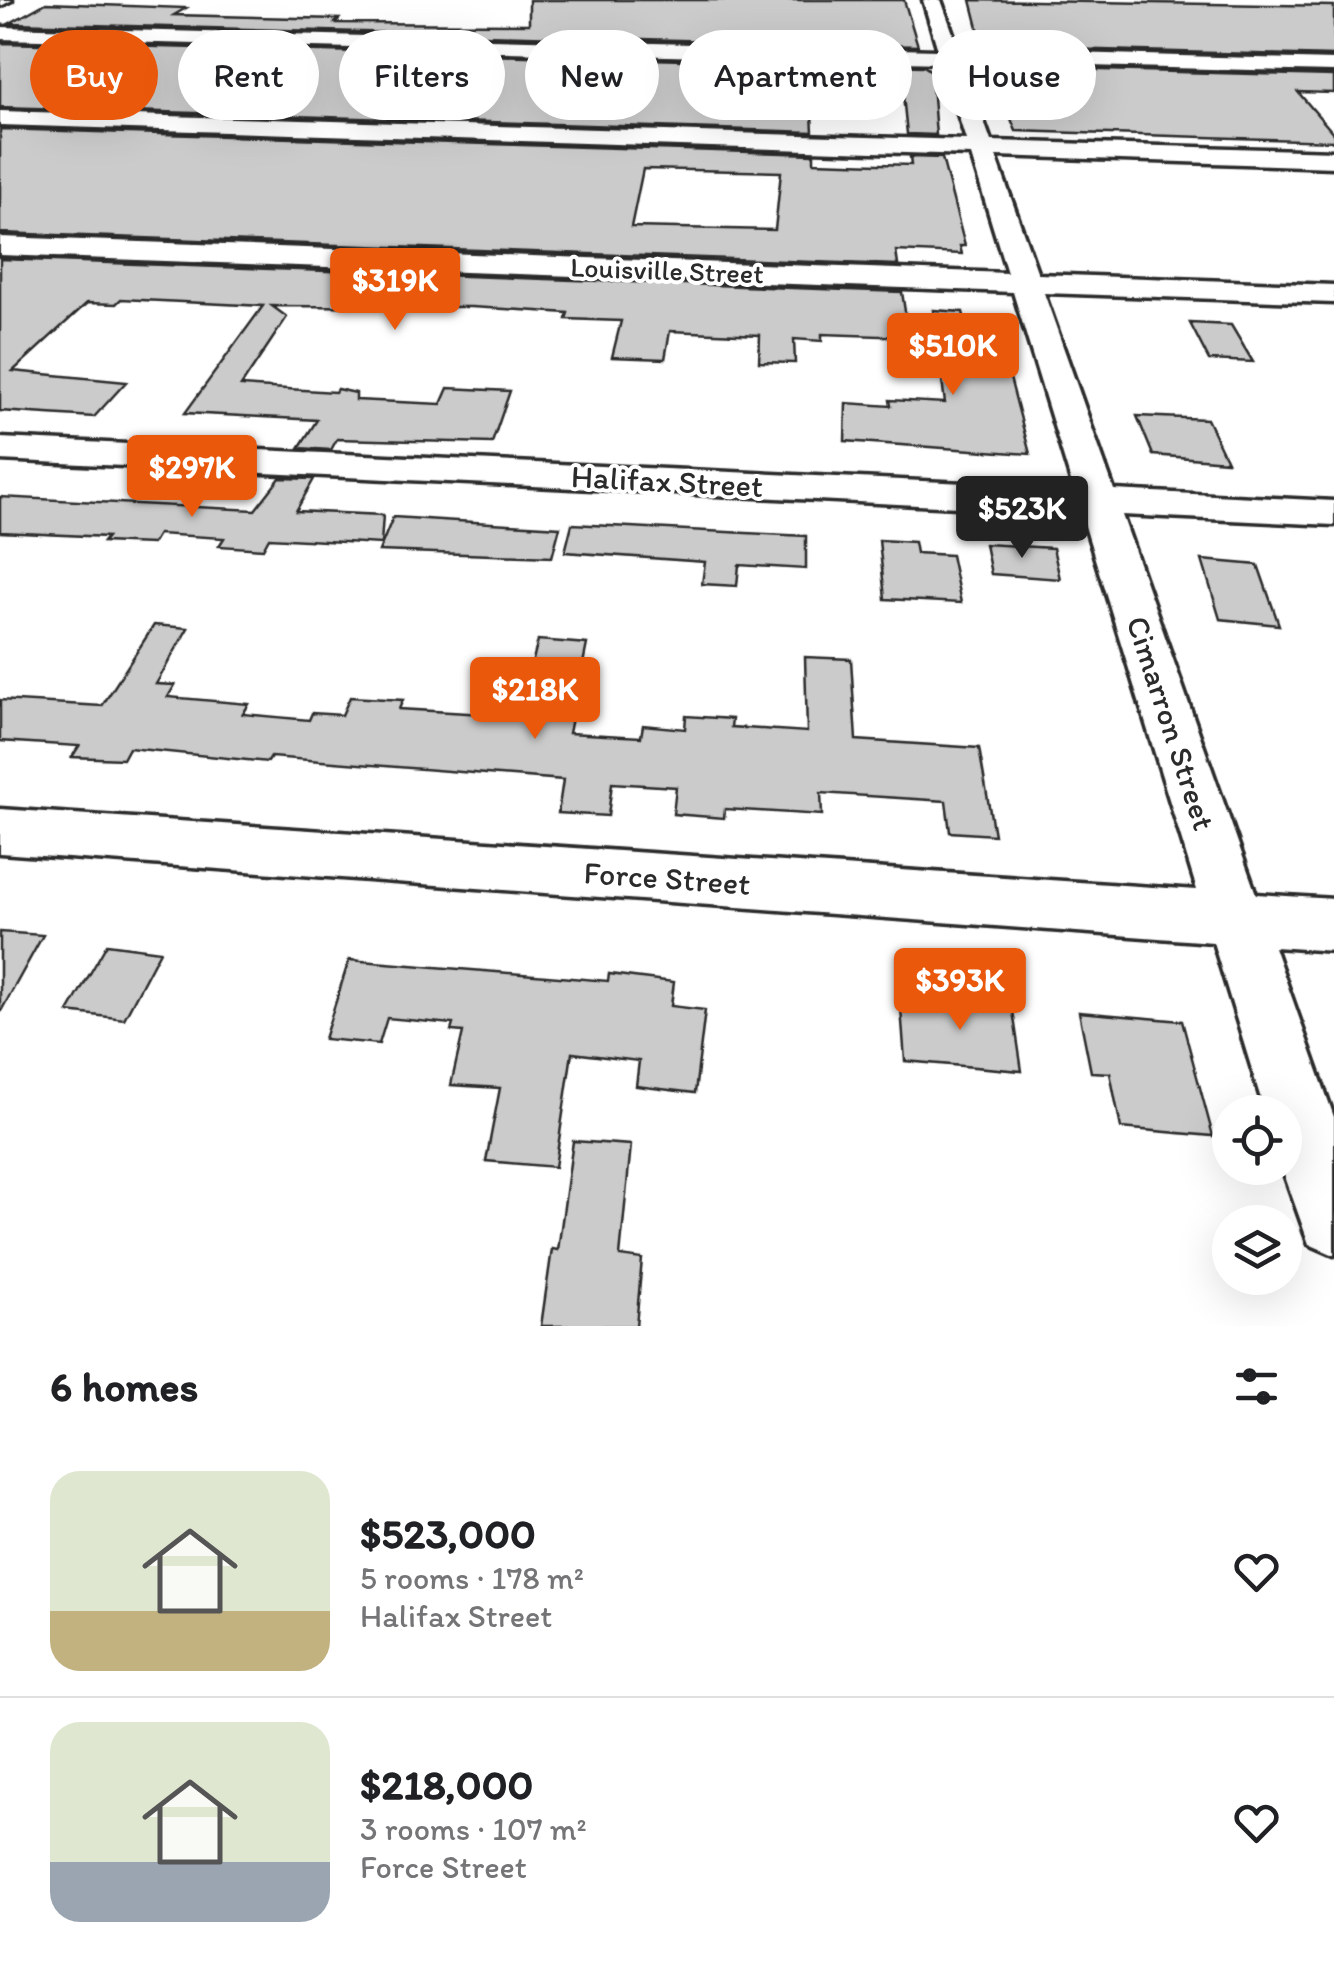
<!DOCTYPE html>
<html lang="en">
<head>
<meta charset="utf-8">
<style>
  :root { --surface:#fff; --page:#f6f6f6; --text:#202124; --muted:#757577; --line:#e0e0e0; --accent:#ea580c }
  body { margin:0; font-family:Itim,sans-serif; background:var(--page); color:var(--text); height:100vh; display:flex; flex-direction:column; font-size:38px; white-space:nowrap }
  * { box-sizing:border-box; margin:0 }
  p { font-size:32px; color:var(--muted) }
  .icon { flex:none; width:55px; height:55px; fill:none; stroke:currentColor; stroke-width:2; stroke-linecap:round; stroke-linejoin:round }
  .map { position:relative; height:1326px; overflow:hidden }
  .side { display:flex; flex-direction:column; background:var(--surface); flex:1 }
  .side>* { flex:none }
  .hud { position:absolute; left:30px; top:30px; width:1275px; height:90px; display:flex; gap:20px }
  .fabs { position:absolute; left:1212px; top:1095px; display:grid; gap:20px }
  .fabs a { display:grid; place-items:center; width:90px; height:90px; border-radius:50%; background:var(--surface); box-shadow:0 10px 40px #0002; font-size:50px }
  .price { position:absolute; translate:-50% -85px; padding:0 22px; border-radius:10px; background:var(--accent); color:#fff; font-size:32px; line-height:65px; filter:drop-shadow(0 2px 5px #0008) }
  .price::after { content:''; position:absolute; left:50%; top:60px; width:30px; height:22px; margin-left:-15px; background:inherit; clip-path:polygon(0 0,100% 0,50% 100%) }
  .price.current { background:#222; color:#fff }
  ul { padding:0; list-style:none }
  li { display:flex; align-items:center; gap:30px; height:250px; padding:0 50px }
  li+li { border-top:2px solid var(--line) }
  li span { display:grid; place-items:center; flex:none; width:280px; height:200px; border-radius:30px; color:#555 }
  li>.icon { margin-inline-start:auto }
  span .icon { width:120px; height:120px; fill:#fffc; stroke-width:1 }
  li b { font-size:42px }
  h2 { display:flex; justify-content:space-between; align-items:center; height:120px; padding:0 50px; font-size:42px }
  .tag { padding:0 35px; border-radius:45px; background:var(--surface); box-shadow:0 10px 40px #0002; font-size:35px; line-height:90px }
  .tag.current { background:var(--accent); color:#fff }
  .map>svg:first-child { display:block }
  .building { fill:#cbcbcb; stroke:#2b2b2b; stroke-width:2.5; fill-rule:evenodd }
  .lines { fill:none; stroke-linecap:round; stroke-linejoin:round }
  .minor-casing { stroke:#2b2b2b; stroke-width:7 }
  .secondary-casing { stroke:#2b2b2b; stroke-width:7 }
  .minor { fill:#fff; fill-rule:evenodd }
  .secondary { fill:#fff; fill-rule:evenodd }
  .labels { text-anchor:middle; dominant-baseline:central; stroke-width:8; stroke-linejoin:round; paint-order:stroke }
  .far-street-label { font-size:28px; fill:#2b2b2b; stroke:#fff }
  .street-label { font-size:32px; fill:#2b2b2b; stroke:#fff }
</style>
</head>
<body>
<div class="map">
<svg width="1334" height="1326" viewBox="0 0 1334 1326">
  <rect width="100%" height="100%" fill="#fff"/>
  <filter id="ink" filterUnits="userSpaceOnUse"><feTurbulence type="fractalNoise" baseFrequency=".01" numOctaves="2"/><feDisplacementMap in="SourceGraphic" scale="20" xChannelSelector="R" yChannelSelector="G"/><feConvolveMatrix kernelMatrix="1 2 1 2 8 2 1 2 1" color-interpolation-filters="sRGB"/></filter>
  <g filter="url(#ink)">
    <g class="building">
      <path d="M529 0H904L918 46 10 23 46 3 186 8 174 15 339 19 335 23 529 24Z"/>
      <path d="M971 0 1334 6V56L983 47Z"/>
      <path d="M0 43 924 66 931 71 936 135 907 134 903 95 811 93 813 132 0 107Z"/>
      <path d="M990 67 1334 76V93L1298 92 1334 134V141L1016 131Z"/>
      <path d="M0 129 814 154V162L911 165 910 157 942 158 965 246H960L962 254 896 251 898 265 0 233ZM643 169 781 172 775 230 631 227Z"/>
      <path d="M0 259 902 292 909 337 822 334V341L794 339 795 363 759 362 760 335 670 331 665 359 612 357 621 321 566 319 568 313 471 307 272 306 287 317 241 386 335 392 337 389 356 393V400L441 404 448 388 510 391 492 443 337 439 331 450 299 448 317 420 185 413 263 306 121 299 116 304 87 303 13 371 126 382 94 417 0 411Z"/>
      <path d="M933 310 963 312 965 320 995 321 1030 454 845 441 846 403 891 406 890 400 945 403Z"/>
      <path d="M1190 323 1231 325 1253 362 1209 360Z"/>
      <path d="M1137 416 1207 419 1227 461 1153 455Z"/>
      <path d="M280 478 314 479 296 511 383 515 381 544 269 538 263 549 219 546 224 538 158 534 152 544 103 542 107 537 0 532V497L255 510Z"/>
      <path d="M393 517 457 521 560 527 552 557 379 551Z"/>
      <path d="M572 524 806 536V569L739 565 737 586 702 584 705 562 565 552Z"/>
      <path d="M879 540 914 542 916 553 951 555 961 603 885 599Z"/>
      <path d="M985 544 1053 548 1060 579 991 574Z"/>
      <path d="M1202 560 1258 565 1279 625 1220 619Z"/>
      <path d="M154 625 188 628 156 684 175 685 168 697 249 704 243 714 309 720 312 713 342 715 350 697 403 700 399 709 519 716 538 640 587 644 569 733 641 737 643 725 685 729 686 716 732 719 731 727 807 732 805 657 851 659 856 740 979 748 994 835 950 832 946 801 821 793 822 815 725 809 724 818 673 814 676 787 612 783 608 816 558 813 563 780 271 757 268 762 129 748 123 759 72 757 79 746 0 741V700L102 706Z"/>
      <path d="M0 932 43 935 0 1013Z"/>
      <path d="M107 944 160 951 124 1019 68 1012Z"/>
      <path d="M349 960 608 981 609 974 674 982 671 1006 705 1010 695 1093 636 1086 639 1061 572 1053 555 1167 486 1161 500 1088 451 1085 463 1032 451 1031 453 1024 387 1018 379 1044 324 1039Z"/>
      <path d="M900 995 1012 1004 1022 1071 905 1061Z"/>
      <path d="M1079 1012 1182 1021 1213 1136 1121 1128 1110 1073 1091 1072Z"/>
      <path d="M573 1141 631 1145 620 1256 642 1259 636 1326H541L552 1249 558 1250Z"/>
    </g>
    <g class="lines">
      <g class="minor-casing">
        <path id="minor" d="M923 0H941L959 50 1334 60V72L963 63 991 141 1334 151V167L996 156 1038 274 1334 285V303L1044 293 1114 490 1334 501V525L1122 515 1256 894 1334 899V951L1274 947 1334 1117V1255L1309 1244 1282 1168 1285 1112H1265L1213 942 0 853V809L1197 890 1081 513 0 460V438L1073 488 1013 292 0 255V237L1007 273 971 155 0 125V111L966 140 942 63 0 39V27L938 50Z"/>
      </g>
      <g class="secondary-casing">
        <path id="secondary" d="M0 0H12L1 6Z"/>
      </g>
      <use href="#minor" class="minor"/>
      <use href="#secondary" class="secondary"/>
    </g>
  </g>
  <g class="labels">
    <g class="far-street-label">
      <text transform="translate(667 270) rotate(2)">Louisville Street</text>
    </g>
    <g class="street-label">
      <text transform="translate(667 481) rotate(3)">Halifax Street</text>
      <text transform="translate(1171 723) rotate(72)">Cimarron Street</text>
      <text transform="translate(667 878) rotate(4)">Force Street</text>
    </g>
  </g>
</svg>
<div class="fabs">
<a><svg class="icon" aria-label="locate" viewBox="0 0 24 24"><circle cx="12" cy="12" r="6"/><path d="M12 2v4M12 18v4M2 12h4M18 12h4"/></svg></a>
<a><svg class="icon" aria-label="layers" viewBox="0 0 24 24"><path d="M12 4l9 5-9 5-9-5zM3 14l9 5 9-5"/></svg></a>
</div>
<b class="price" style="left:395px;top:333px">$319K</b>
<b class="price" style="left:953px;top:398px">$510K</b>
<b class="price" style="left:192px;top:520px">$297K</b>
<b class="price current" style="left:1022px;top:561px">$523K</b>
<b class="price" style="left:535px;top:742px">$218K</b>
<b class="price" style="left:960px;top:1033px">$393K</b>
<div class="hud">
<a class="tag current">Buy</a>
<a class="tag">Rent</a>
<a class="tag">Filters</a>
<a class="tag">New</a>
<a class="tag">Apartment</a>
<a class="tag">House</a>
</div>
</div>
<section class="side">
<h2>6 homes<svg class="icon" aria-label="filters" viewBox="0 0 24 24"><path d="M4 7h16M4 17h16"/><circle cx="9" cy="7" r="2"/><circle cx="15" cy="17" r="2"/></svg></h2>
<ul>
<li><span style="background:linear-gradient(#dfe7d0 70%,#c2b280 0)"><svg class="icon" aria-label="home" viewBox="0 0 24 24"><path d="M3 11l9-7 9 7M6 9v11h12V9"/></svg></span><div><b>$523,000</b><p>5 rooms · 178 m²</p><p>Halifax Street</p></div><svg class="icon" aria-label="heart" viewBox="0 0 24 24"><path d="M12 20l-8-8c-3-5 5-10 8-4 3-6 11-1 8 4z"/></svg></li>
<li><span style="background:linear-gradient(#dfe7d0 70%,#9aa5b1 0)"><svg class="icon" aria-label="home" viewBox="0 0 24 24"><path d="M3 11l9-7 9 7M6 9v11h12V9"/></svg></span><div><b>$218,000</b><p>3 rooms · 107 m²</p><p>Force Street</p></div><svg class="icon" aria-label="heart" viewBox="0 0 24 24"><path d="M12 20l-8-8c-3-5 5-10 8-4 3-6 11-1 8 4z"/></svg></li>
</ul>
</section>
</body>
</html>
